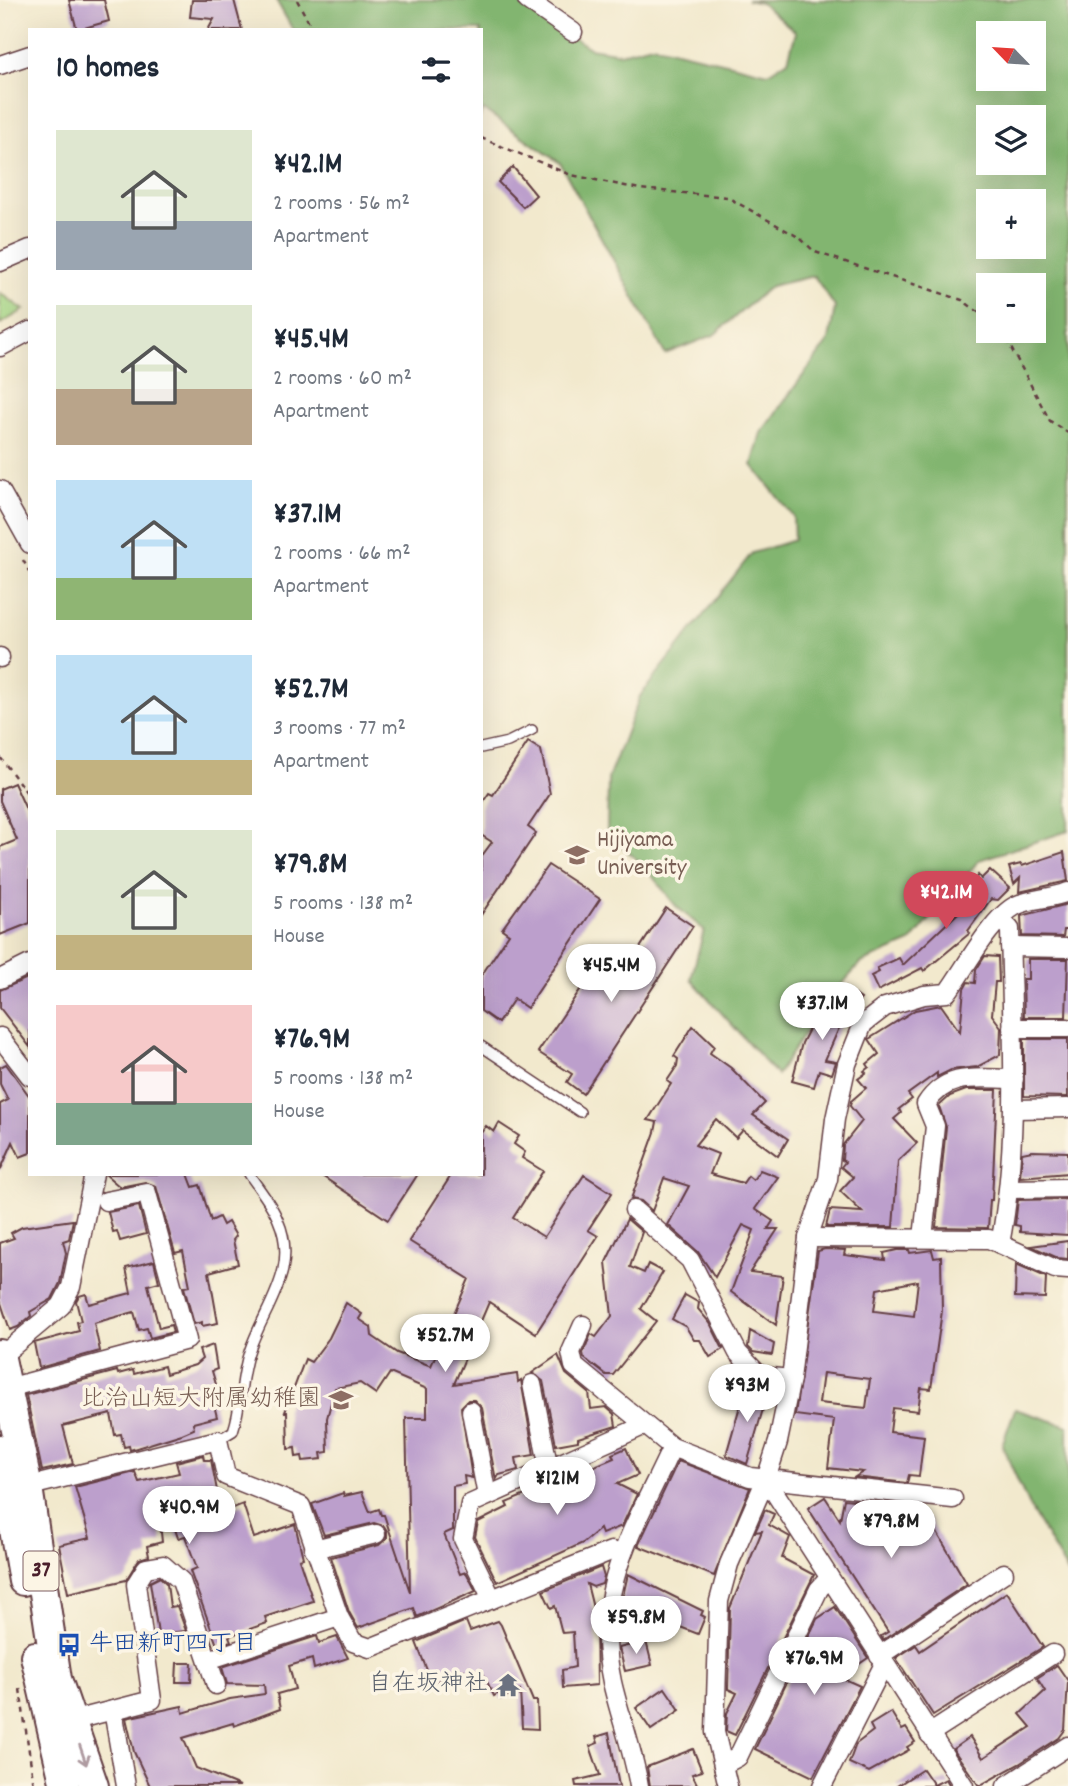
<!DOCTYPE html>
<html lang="en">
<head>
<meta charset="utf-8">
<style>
  :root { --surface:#fff; --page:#f2f2f3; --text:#1f2937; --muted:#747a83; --accent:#d1495b }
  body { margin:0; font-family:Dekko,"Klee One",sans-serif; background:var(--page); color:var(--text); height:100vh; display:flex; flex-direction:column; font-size:26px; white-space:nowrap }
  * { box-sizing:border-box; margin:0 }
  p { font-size:23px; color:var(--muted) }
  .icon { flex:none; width:38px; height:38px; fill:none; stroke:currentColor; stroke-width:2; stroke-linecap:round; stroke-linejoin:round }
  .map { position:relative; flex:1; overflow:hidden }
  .details { position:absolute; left:28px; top:28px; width:455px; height:1148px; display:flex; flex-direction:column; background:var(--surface); border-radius:0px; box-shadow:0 7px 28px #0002 }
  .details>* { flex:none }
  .needle { width:46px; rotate:295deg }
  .tools { position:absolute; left:976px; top:21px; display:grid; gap:14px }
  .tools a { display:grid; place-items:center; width:70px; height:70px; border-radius:0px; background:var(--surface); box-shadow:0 7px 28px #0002; font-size:35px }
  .price { position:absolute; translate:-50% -60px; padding:0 16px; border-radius:24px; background:#fff; color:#222; font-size:23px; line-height:46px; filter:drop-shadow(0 2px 4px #0008) }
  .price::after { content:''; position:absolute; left:50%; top:42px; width:21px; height:16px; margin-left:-10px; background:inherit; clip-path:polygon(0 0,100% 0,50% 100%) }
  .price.current { background:var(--accent); color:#fff }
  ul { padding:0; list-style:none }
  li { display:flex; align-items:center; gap:21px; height:175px; padding:0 28px }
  li span { display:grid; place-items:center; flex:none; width:196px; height:140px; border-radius:0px; color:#555 }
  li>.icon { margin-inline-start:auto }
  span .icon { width:84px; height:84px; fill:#fffc; stroke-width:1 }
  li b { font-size:30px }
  h2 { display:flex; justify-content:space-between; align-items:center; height:84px; padding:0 28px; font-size:30px }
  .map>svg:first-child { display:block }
  .green { fill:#a3d382; stroke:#767956; stroke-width:2 }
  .forest { fill:#82b570; stroke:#666a4e; stroke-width:2; fill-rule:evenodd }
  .building { fill:#bc9fcc; fill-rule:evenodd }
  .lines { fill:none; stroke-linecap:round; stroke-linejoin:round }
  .service-casing { stroke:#633d43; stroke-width:12 }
  .minor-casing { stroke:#633d43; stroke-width:21 }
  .primary-casing { stroke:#633d43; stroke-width:32 }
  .path { stroke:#633d43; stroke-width:2.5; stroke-dasharray:5 5; stroke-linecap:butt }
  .service { stroke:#fff; stroke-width:9 }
  .minor { stroke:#fff; stroke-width:18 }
  .primary { stroke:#fff; stroke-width:28 }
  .oneway { stroke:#ae9aa0 }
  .labels { text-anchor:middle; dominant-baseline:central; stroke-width:7; stroke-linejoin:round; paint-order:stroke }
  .shield { fill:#fcf5e5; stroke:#7f5f63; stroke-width:2 }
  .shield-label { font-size:23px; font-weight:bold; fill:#4a1f2b }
  .education-label { font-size:24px; fill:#785e54; stroke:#fcf5e5; text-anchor:start }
  .transit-label { font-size:24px; fill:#164399; stroke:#fcf5e5; text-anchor:start }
  .worship-label { font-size:24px; fill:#5b616d; stroke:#fcf5e5; text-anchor:end }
</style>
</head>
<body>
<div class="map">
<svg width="1068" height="1786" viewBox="0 0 1068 1786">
  <rect width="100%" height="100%" fill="#fcf5e5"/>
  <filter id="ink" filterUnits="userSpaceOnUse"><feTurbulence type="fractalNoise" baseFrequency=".0143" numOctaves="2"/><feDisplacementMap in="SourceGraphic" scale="14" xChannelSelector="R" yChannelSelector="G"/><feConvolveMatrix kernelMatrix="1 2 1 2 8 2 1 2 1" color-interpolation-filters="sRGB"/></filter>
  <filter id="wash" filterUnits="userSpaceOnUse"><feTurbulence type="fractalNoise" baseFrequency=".00686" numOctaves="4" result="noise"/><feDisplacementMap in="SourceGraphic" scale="28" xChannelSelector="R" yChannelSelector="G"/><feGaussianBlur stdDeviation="1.57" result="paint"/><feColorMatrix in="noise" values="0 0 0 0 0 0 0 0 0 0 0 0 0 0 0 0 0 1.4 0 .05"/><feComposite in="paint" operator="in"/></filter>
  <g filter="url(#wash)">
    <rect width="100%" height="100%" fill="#f2e9cd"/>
    <path class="green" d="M0 293 24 310 0 324Z"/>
    <g class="forest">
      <path d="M276 0H515L590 48 621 53 652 45 768 73 788 60 796 32 761 3 747 0H1068V831L979 860 911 942 861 963 823 1005 777 1075 691 979 704 930 676 906 645 867 607 833 608 779 640 696 752 553 794 540 793 516 752 465 761 433 829 340 835 307 814 276 771 286 714 335 665 354 560 163 484 110 481 115V30H293ZM989 33H1034V79H989ZM989 117H1034V163H989ZM989 201H1034V247H989ZM989 285H1034V331H989Z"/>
      <path d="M1015 1409 1068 1426V1573L1029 1506 1002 1445Z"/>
    </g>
    <g id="blocks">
      <g class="building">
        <path d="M69 0H104L109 21 77 30Z"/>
        <path d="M192 0H234L242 30H208L214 19 190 17Z"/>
        <path d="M513 167 536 195 523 207 498 182Z"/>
        <path d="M528 742 541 750 550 794 528 827 536 833 481 915V857L492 842 481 835V805L489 793 493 795Z"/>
        <path d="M14 783 30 818V923L0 935V847L17 840 0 801V789Z"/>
        <path d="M1064 852 1068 881 1019 892 1020 878 1014 884 1009 867 1021 864 1022 866Z"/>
        <path d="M548 865 600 899 527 1008 514 999 498 1023 481 1011V976L509 934 502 929Z"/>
        <path d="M990 870 1010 888 998 900 991 899 968 931 970 933 924 971 922 968 878 991 871 976 879 972 877 968 899 958 903 965 959 912 954 908 978 875 981 879Z"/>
        <path d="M1068 904V930H1064L1063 937 1022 936 1021 916Z"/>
        <path d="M666 908 693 926 583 1094 567 1082 572 1074 538 1052 599 962 621 977Z"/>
        <path d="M985 956 998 957 999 982H995L992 1015 1001 1027 1000 1055 977 1067 951 1070 937 1077V1073L908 1094 912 1099 899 1109 901 1113 894 1119 917 1143 898 1161 893 1227H826L830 1210 862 1212 840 1191 853 1177 841 1167 845 1162 842 1160 843 1145 862 1121 850 1106 851 1101 866 1088 858 1079 866 1073 864 1071 869 1067 867 1064 879 1054 869 1039 915 1010 941 1005 960 1032 964 989 968 982 975 983 976 970Z"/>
        <path d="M1028 959H1068L1066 1017H1024L1023 979H1028Z"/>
        <path d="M30 977V1047L0 1008V990Z"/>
        <path d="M850 991 861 999 839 1028 825 1060 836 1062 832 1074 819 1070 814 1087 792 1081 802 1043 817 1013 831 1015Z"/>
        <path d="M693 1026 714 1046 710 1053 731 1068 765 1103 753 1115 788 1139 778 1156 743 1130 736 1138 716 1119 695 1145 718 1154 710 1174 743 1183 748 1176 753 1180 760 1170 778 1177 755 1209 773 1221 768 1229H778L750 1272 783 1276 776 1325 731 1292 754 1230 743 1225 715 1277 698 1252 668 1225 689 1186 664 1178 652 1211 641 1201 631 1199 655 1132 657 1122 648 1120 671 1084 667 1081 677 1066 678 1059 674 1056Z"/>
        <path d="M1024 1039H1068V1097L1024 1096Z"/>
        <path d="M6 1064 30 1097V1153L20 1157 13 1142 0 1171V1104L8 1100 0 1084V1067Z"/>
        <path d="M966 1090H997L992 1200H990L988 1228 936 1227 946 1127 939 1106 950 1096Z"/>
        <path d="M499 1123 519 1136 514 1144 525 1152 522 1158 543 1171 513 1218 544 1237 584 1175 612 1193 588 1230 598 1236 536 1333 489 1302 454 1384 517 1374 518 1382 521 1380 533 1449 534 1455 516 1458 518 1470 499 1475 496 1480 482 1408 474 1400H468L461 1407 472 1478 464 1476 465 1484 453 1486V1530L444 1534 460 1574 466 1572 476 1591 417 1617 414 1608 358 1628 349 1612 331 1557 379 1545 387 1538V1531L384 1526 374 1523 324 1535 312 1504 343 1493 344 1496 362 1492 370 1512 379 1509 381 1515H384L410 1592 406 1418H427V1389L390 1373 376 1394 360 1383 335 1388 327 1418 328 1452 321 1453 322 1459 303 1461 302 1456 296 1457 295 1448 288 1449 287 1412H285L305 1359 311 1362 329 1338 346 1303 362 1314 359 1319 371 1327 372 1336 397 1353 431 1366 469 1279 409 1241 452 1174H481V1133L486 1126 494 1132Z"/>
        <path d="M1032 1151 1068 1152V1173L1020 1177 1022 1153Z"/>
        <path d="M105 1174H188L193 1187 200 1185 211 1221 219 1217 223 1225 228 1222 236 1236 233 1240 238 1264 209 1272 218 1323 202 1326V1322L194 1324 184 1287 190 1286 183 1251 175 1253 156 1186 145 1182 120 1187Z"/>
        <path d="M319 1174H418L388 1220Z"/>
        <path d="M1068 1199V1235L1020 1232V1226L1015 1225 1018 1200Z"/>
        <path d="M139 1206 146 1234 120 1241 117 1231 113 1232 108 1212Z"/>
        <path d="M627 1219 642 1232 630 1267 644 1273 648 1264 663 1272 641 1309 656 1321 613 1375H606L584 1358 583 1353 591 1334 596 1337 612 1316 606 1262Z"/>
        <path d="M73 1220 69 1239 63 1241 66 1253 60 1283 52 1299 30 1312 31 1316 18 1327 10 1330 0 1300V1243L14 1238 11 1233 22 1227Z"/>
        <path d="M1068 1241V1259L1058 1258 1031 1246Z"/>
        <path d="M825 1249 845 1250 844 1255 885 1260 884 1253 897 1250H909L910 1253 932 1250 934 1258 941 1257 942 1311 931 1389 921 1388 918 1411 893 1408 890 1432 924 1436 919 1476 909 1475 907 1483 855 1477 863 1472 828 1468 834 1420 795 1415 818 1251ZM918 1281 914 1316 874 1311 877 1289ZM823 1373 870 1379 866 1408 819 1403Z"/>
        <path d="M154 1261 159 1282 148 1285 159 1328 171 1325 173 1332 150 1338 147 1328 139 1330 134 1312 94 1323 100 1351 39 1368 34 1343 79 1331 77 1322 81 1321 76 1301 79 1296 86 1294 89 1304 131 1293 126 1268Z"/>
        <path d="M1016 1264 1046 1277 1045 1298 1015 1297Z"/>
        <path d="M685 1295 699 1303 698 1309 710 1323 723 1349 710 1357 700 1340H694L686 1327 672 1319Z"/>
        <path d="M750 1331 774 1344 772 1355 753 1352 748 1347Z"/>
        <path d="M213 1345 217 1369 212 1371 218 1391 211 1393 217 1417 193 1423 194 1429 182 1434 130 1450 129 1446 124 1447 121 1434 115 1435 111 1414 63 1426 73 1464 42 1471 26 1395 117 1371 118 1374 133 1370 134 1374 164 1366 166 1374 195 1365 202 1359 199 1350Z"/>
        <path d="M558 1355 566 1374 589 1393 591 1409 606 1407 614 1414 616 1426 578 1438V1441L556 1445 543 1381 532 1373Z"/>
        <path d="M746 1385 768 1392 747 1464 726 1455Z"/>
        <path d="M626 1448 638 1475 617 1484 637 1494 622 1526 602 1534 600 1529 583 1543 497 1582 475 1537 478 1522 508 1507 506 1503 614 1458 612 1454Z"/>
        <path d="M203 1455 204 1460H211L220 1506 228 1503 233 1508 243 1504 254 1538 295 1524 303 1558 299 1559 313 1601 265 1617 267 1623 229 1636 231 1641 217 1645 190 1571 197 1568 185 1536 178 1538 163 1493 157 1494 162 1542 147 1546 149 1556 139 1559 126 1580 68 1593 59 1545 90 1538 75 1487 135 1472 139 1482 179 1473 176 1462Z"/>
        <path d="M678 1461 750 1488 714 1576 638 1546Z"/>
        <path d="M825 1497 840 1520 844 1499 863 1501 860 1522 889 1503 908 1506 903 1536 929 1519 967 1584 883 1640 881 1636 888 1632 808 1508Z"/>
        <path d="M765 1510 774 1514 769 1525 790 1537 782 1558 814 1575 735 1735 726 1731 727 1713 737 1693 728 1689 730 1608 762 1531 755 1532Z"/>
        <path d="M601 1567 604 1577 602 1584 593 1587 587 1584 596 1620 597 1685 563 1688 562 1670 575 1667 573 1632 562 1633 555 1606 551 1608 543 1591Z"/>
        <path d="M628 1574 703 1611 701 1615 705 1617 698 1634 657 1618 622 1600Z"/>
        <path d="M160 1577 167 1584 170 1607 177 1606 186 1631 158 1634 150 1582Z"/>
        <path d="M1007 1592 1043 1647 933 1715 896 1658 916 1645 920 1651Z"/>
        <path d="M835 1607 868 1658 840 1677 860 1686 813 1777 755 1749 817 1619Z"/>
        <path d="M466 1621 470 1631 498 1621 501 1625 533 1701H537L538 1729 522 1728 520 1690 501 1699 499 1693 494 1696 481 1669 468 1675 464 1670 432 1683 416 1642Z"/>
        <path d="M317 1636 319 1643 337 1637 348 1658 314 1669 312 1659 289 1666 295 1689 277 1694 280 1709 234 1726 233 1723 183 1738 196 1768 240 1786H150L134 1752 126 1718 182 1706 183 1713 230 1699 265 1694 264 1685 227 1684 222 1667Z"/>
        <path d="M646 1641 652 1665 625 1671 619 1648Z"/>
        <path d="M177 1663H192L191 1682H176Z"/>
        <path d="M1057 1665 1068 1681 1065 1730 1059 1738 1019 1764 979 1786 953 1749 970 1737 983 1758 1031 1727 1020 1714 1045 1691 1037 1678Z"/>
        <path d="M665 1688 680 1710 651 1730 636 1708Z"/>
        <path d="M891 1712 902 1730 906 1728 915 1742 907 1747 909 1750 869 1772 849 1763 856 1744 873 1731 870 1725Z"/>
        <path d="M609 1733 619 1786H576L575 1781 600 1775 590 1746 598 1743 596 1737Z"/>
        <path d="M693 1749 702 1771 692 1774 698 1786H650L647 1767Z"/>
        <path d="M923 1769 934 1785 946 1779 950 1786H897Z"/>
      </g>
    </g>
  </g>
  <g filter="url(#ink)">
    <use href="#blocks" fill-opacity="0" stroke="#633d43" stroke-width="2"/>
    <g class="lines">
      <g class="service-casing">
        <g id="service">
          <path d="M481 748 508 742 532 730"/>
          <path d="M481 1046 580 1112"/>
          <path d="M218 1440 233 1431C242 1405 240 1378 249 1352 264 1307 300 1270 278 1220 272 1204 259 1189 249 1174"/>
        </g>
      </g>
      <g class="minor-casing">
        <g id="minor">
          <path d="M527 0 573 32"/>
          <path d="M0 65 30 55"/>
          <path d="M0 262 30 249"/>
          <path d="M0 347 30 331"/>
          <path d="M0 490 30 544"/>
          <path d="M0 657V658"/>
          <path d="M1010 947 1068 948"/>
          <path d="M0 979 30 964"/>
          <path d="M1012 1028H1068"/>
          <path d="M0 1037 30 1076"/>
          <path d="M1015 1109 1068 1108"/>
          <path d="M1010 1189 1068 1188"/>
          <path d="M634 1210 690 1260 738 1353 760 1376 791 1379"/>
          <path d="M808 1238 989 1239 1055 1269 1068 1270"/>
          <path d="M923 1238 935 1126 926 1104C947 1071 979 1079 1014 1079"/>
          <path d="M1000 1244C1020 1139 1012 1034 1010 929L1000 919"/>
          <path d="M583 1325 571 1352 574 1366 672 1447 750 1477 953 1499"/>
          <path d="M0 1357 61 1306 71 1287 94 1174"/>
          <path d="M532 1384 549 1469"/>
          <path d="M8 1388 187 1340 147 1193 106 1201"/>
          <path d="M471 1411 487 1496"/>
          <path d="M766 1479 964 1786"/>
          <path d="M18 1489 218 1440 226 1476 301 1506 339 1617 353 1642 370 1648 611 1551 622 1554"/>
          <path d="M314 1549 376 1534"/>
          <path d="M492 1599 463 1539 470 1504 643 1426"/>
          <path d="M879 1656 1004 1573"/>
          <path d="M208 1660 339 1617"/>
          <path d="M113 1710 126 1786"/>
          <path d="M63 1723 152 1700 136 1584 146 1568 163 1565 181 1581 216 1685"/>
          <path d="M929 1734 1053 1654"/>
          <path d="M723 1765 738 1757 819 1589 829 1578"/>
          <path d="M639 1786C633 1750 620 1717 612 1682 592 1588 635 1528 672 1447"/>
          <path d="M728 1786 715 1732 719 1601 729 1564 766 1479 778 1442 791 1379 808 1238 828 1179 835 1119 847 1064 863 1024 885 1007 924 995 947 993C964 970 991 919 1015 906 1030 898 1052 899 1068 892"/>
          <path d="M822 1786 884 1664"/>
          <path d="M1006 1786 1068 1746"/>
        </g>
      </g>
      <g class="primary-casing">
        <g id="primary">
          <path d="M0 1354 28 1487 57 1679 94 1786"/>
          <path d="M0 1449 23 1581"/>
          <path d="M35 1656 65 1786"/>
        </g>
      </g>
      <g class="path">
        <path d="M297 0 313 30"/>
        <path d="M481 138 571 175 640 189 727 197 800 238 815 252 962 300 989 320"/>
        <path d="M1002 331 1050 421 1068 433"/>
        <path d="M23 560 30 573"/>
        <path d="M0 757 30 797"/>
        <path d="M20 1689 34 1786"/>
      </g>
      <use href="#service" class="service"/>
      <use href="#minor" class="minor"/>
      <use href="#primary" class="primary"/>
    </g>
    <defs><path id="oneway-shaft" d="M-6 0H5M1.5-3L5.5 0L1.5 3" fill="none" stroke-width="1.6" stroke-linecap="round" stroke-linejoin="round" transform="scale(1.75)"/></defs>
    <use class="oneway" href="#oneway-shaft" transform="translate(83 1755) rotate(71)"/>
  </g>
  <defs>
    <g id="university-bare" transform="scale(1.89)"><path d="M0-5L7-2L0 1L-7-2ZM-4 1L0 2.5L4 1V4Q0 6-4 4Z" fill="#8d6e63" stroke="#fcf5e5" stroke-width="2.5" paint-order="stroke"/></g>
    <g id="school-bare" transform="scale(1.89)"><path d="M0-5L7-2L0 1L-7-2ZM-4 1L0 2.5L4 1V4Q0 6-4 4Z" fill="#8d6e63" stroke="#fcf5e5" stroke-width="2.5" paint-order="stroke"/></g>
    <g id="bus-bare" transform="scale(1.89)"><path d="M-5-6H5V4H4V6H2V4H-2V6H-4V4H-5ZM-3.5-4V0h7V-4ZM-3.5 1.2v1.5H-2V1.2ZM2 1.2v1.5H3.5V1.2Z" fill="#1a4fb4" stroke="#fcf5e5" stroke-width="2.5" paint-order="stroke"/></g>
    <g id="temple-bare" transform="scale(1.89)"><path d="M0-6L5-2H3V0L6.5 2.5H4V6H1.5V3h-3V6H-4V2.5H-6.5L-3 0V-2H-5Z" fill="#6b7280" stroke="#fcf5e5" stroke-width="2.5" paint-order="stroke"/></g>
  </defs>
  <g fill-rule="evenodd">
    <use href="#university-bare" x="577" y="855"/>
    <use href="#school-bare" x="341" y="1400"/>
    <use href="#bus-bare" x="69" y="1645"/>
    <use href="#temple-bare" x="508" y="1685"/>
  </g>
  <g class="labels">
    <rect class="shield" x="23.5" y="1551.5" width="35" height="39" rx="5"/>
    <g class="shield-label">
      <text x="41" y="1571">37</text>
    </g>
    <g class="education-label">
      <text x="597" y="841">Hijiyama<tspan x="597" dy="28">University</tspan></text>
      <text x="321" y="1400" text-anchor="end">比治山短大附属幼稚園</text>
    </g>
    <g class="transit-label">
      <text x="89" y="1645">牛田新町四丁目</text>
    </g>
    <g class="worship-label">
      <text x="488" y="1685">自在坂神社</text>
    </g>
  </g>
</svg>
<div class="tools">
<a><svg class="needle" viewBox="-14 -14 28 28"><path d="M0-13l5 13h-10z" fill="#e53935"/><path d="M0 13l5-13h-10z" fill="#747a83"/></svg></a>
<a><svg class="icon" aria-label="layers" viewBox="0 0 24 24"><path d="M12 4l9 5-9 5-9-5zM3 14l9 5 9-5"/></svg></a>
<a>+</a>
<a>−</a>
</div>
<b class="price current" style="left:946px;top:931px">¥42.1M</b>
<b class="price" style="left:611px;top:1004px">¥45.4M</b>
<b class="price" style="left:822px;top:1042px">¥37.1M</b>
<b class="price" style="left:445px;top:1374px">¥52.7M</b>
<b class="price" style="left:747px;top:1424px">¥93M</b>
<b class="price" style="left:557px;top:1517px">¥121M</b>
<b class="price" style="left:189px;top:1546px">¥40.9M</b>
<b class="price" style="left:891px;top:1560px">¥79.8M</b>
<b class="price" style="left:636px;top:1656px">¥59.8M</b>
<b class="price" style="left:814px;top:1697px">¥76.9M</b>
<section class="details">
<h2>10 homes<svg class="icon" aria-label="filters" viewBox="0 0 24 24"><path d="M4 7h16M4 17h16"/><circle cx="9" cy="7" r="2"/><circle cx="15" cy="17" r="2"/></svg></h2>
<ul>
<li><span style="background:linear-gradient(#dfe7d0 65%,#9aa5b1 0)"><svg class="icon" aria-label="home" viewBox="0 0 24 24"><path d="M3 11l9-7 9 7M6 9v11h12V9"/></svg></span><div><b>¥42.1M</b><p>2 rooms · 56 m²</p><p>Apartment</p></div></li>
<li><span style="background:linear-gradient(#dfe7d0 60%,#b9a48a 0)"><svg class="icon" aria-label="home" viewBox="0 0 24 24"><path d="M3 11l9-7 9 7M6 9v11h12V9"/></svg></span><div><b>¥45.4M</b><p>2 rooms · 60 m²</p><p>Apartment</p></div></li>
<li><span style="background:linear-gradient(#bfe0f5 70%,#8fb573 0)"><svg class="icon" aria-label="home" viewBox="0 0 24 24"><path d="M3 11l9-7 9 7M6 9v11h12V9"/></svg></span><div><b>¥37.1M</b><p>2 rooms · 66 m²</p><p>Apartment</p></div></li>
<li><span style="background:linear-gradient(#bfe0f5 75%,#c2b280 0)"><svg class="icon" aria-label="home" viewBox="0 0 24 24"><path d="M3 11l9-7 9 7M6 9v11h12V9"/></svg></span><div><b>¥52.7M</b><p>3 rooms · 77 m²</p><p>Apartment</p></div></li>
<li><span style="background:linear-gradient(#dfe7d0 75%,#c2b280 0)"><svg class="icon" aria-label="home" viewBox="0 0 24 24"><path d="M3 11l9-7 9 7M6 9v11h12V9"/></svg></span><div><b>¥79.8M</b><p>5 rooms · 138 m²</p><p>House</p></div></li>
<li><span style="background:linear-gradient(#f6c9c9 70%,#7fa58c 0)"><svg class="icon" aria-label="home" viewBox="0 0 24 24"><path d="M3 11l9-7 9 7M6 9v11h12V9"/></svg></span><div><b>¥76.9M</b><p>5 rooms · 138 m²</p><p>House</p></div></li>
</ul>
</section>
</div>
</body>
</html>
